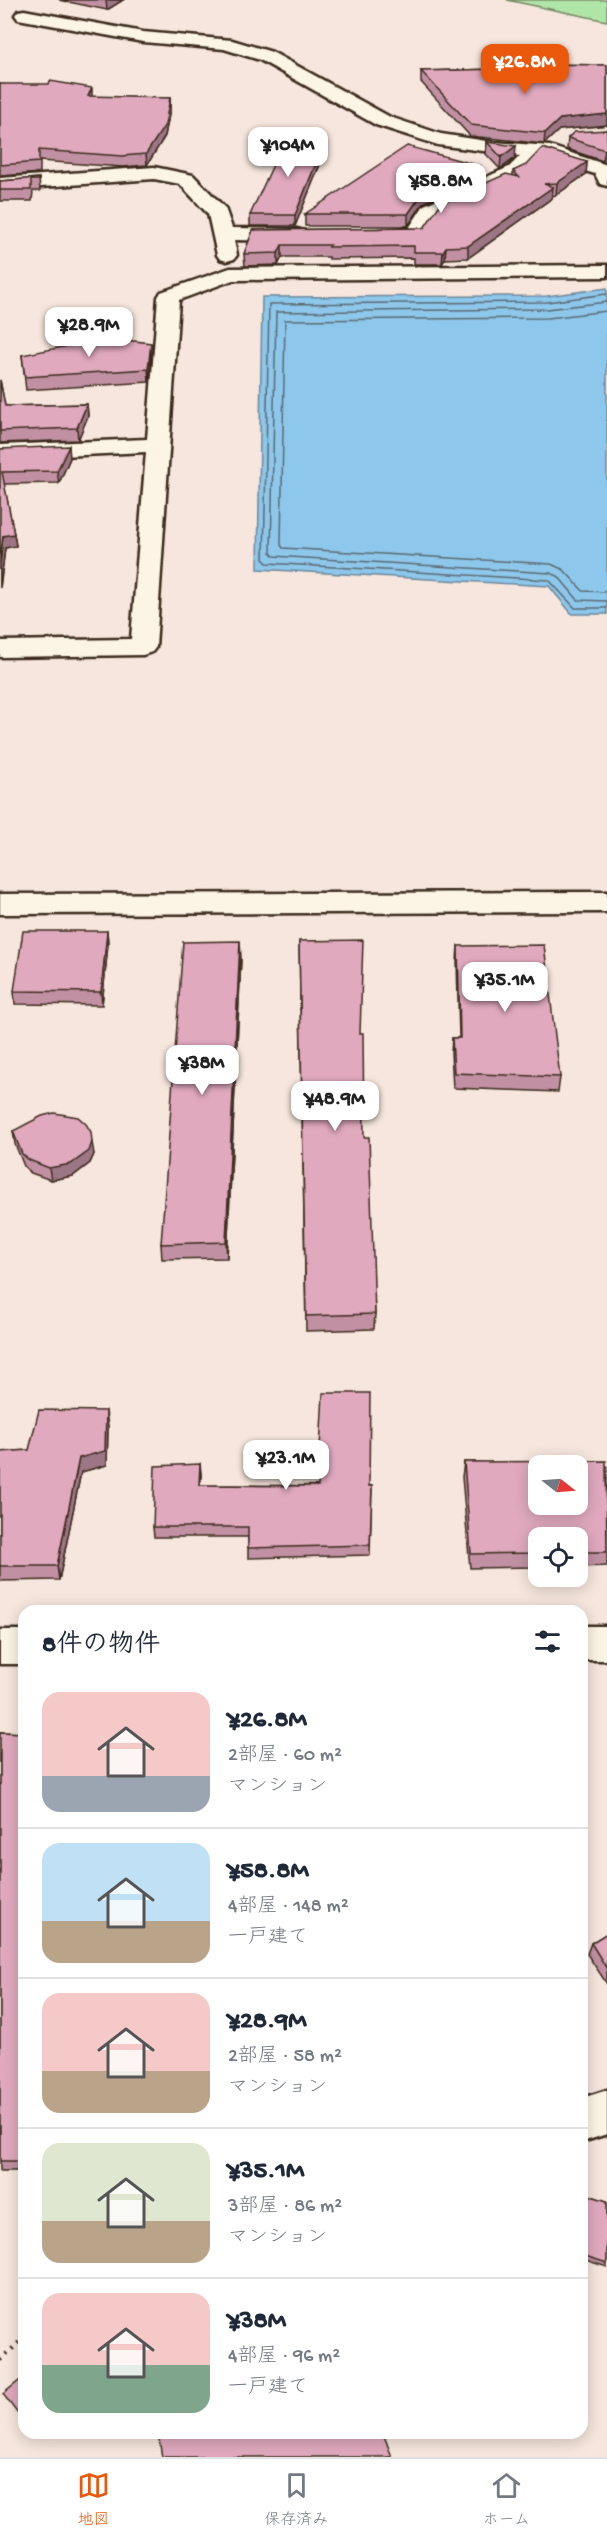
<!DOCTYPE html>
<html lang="ja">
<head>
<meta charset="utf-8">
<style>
  :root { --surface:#fff; --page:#f6f6f7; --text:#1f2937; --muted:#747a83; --line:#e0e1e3; --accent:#ea580c }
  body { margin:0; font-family:"Gochi Hand","Klee One",sans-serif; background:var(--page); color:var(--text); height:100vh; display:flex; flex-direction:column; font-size:22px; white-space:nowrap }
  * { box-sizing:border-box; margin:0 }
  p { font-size:20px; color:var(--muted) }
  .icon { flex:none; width:33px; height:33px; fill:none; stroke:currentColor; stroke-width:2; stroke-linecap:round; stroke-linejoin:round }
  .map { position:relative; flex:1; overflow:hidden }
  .panel { position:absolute; left:18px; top:1605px; width:570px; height:834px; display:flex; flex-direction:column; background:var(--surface); border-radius:18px; box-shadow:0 3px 15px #0003 }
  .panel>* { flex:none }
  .needle { width:39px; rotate:107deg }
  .controls { position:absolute; left:528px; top:1455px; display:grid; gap:12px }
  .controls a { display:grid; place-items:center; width:60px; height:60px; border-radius:12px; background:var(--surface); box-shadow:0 3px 15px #0003; font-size:30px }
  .price { position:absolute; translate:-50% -51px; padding:0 14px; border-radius:12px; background:#fff; color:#222; font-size:20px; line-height:39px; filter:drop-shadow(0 2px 3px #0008) }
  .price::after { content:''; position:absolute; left:50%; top:36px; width:18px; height:14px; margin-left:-9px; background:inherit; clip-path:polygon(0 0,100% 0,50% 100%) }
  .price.current { background:var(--accent); color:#fff }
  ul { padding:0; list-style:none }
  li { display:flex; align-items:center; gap:18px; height:150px; padding:0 24px }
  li+li { border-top:2px solid var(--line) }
  li span { display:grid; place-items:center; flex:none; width:168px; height:120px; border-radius:18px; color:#555 }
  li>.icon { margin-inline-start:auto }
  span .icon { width:72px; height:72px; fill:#fffc; stroke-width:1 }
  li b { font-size:26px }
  h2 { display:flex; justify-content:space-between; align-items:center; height:72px; padding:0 24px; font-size:26px }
  .menu { display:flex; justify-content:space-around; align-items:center; height:84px; border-top:2px solid var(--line); background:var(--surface); font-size:16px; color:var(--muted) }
  .menu a { display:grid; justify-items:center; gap:3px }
  .menu .current { color:var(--accent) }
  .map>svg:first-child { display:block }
  .green { fill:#b0e5a8; stroke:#768863; stroke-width:1.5 }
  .water { fill:#8dc7ec; stroke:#6c889a; stroke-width:1.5 }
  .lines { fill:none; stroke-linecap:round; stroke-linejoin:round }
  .shore { stroke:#5c6970; stroke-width:1.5 }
  .minor-casing { stroke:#3b2a1e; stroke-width:5 }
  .path { stroke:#3b2a1e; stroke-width:4.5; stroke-dasharray:2 6; stroke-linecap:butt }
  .minor { fill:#fcf5e5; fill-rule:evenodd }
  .wall { fill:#c191a3; stroke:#3b2a1e; stroke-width:1.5 }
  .shaded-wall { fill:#9d7685; stroke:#3b2a1e; stroke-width:1.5 }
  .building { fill:#e0a9be; stroke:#3b2a1e; stroke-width:1.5; fill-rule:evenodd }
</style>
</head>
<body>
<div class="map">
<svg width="607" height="2457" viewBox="0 0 607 2457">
  <rect width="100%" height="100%" fill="#f6e6dd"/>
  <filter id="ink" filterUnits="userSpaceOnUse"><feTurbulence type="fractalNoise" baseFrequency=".0167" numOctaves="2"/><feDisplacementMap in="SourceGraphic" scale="12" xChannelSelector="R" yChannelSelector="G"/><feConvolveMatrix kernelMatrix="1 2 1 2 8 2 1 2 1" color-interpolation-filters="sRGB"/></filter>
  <g filter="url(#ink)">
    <path class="green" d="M507 0H607V21Z"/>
    <path class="water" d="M607 288V614H572L549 586 258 569 262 297 547 296Z"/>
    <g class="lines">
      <g class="shore">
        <path d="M607 294 547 302 269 304 264 560 267 563 549 580 575 608H607"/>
        <path d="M607 302 547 309 276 312 271 553 274 556 550 573 558 576 578 600 607 601"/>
        <path d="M607 311 548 318 285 320 281 545 283 548 551 564 564 570 583 591 607 592"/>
      </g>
      <g class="minor-casing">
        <g id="minor">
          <path d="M24 10 143 32 232 40 272 52 390 117 441 134 493 142 550 146 607 165V186L600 184 595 174 540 157 523 175 439 213 423 238 378 241 371 239 368 235 371 231 409 228 424 205 509 167 520 156 438 145 376 125 260 60 224 49 143 42 18 19 15 15 18 11Z"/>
          <path d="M154 167 193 175 225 208 232 228 297 229 304 231 307 235 304 239 297 241 234 240 237 255 234 259 227 261 220 259 217 255 208 214 180 184 154 179 0 190V178Z"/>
          <path d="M607 265V277L233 280 179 300 156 647 152 652 143 655 0 657V641L131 639 146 452 0 459V445L147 439 158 297 161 292 230 268Z"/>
          <path d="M607 892V912L0 914V894Z"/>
          <rect x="582" y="1626" width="25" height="34"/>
          <rect x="0" y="1630" width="24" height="34"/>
          <path d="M607 2090V2134L582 2142V2098Z"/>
        </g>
      </g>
      <path class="path" d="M0 2360 24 2338"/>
      <use href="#minor" class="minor"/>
    </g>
    <g class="wall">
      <path d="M59 0H123L107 10Z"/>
      <path d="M538 64 607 65V125L559 130 544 144 470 136 421 82V71L538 68Z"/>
      <path d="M0 84 92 97 170 98V109L165 136 147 165 123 167 40 161V173L0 176Z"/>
      <path d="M607 130V159L603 161 567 149 568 138Z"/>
      <path d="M325 141V152L295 226H250V215Z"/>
      <path d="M487 142 515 158 500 169 486 154Z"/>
      <path d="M587 162 586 174 556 195 552 196V198L468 258 445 259 442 264H414V258L329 259V257H282L278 265 245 266 244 254 253 230 424 228 513 176V171Z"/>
      <path d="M39 178 40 191H33L32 201H0V181Z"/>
      <path d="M479 178 423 203 408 226H305V214Z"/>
      <path d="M22 355H151L149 382 26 390Z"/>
      <path d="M0 380 5 406 87 404 88 416 78 440 0 443Z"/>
      <path d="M0 449 70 458 59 483 4 484 14 534 16 546 5 548 0 588Z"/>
      <path d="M107 931 108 944 102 1005 15 1004 14 991Z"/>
      <path d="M299 941 364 1137 375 1314 374 1329 306 1331Z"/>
      <path d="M458 946 560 1077 558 1092 453 1088 451 1053 452 1038H459L457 961Z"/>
      <path d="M241 958 227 1258 162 1259 161 1244Z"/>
      <path d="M13 1131 94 1154 90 1163 73 1176 51 1180 31 1173 24 1166 15 1144Z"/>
      <path d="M108 1426 107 1465 81 1472 59 1580 0 1581V1452L29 1450Z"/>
      <path d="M464 1462 607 1466V1566L578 1567V1538H538V1567L470 1568 462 1477Z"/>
      <path d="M200 1464 201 1475 200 1485 372 1486 370 1555 248 1558V1537H154L153 1527Z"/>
      <path d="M0 1732 24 1733V2171H0Z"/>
      <path d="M607 1933V1984L587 1954 591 1943Z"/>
      <path d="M582 2193 607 2201V2267L582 2259Z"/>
    </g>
    <g class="shaded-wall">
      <path d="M106 0H123L107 10Z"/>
      <path d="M92 88V98L88 96Z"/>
      <path d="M170 98V109L165 136 147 165 146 154Z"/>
      <path d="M607 114V125L559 130 544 144 545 133 560 119Z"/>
      <path d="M325 141V152L295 226V215Z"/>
      <path d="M516 146 515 158 500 169 501 157Z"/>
      <path d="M607 149V159L603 161 605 150Z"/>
      <path d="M587 162 586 174 556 195 557 183Z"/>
      <path d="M480 166 479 178 423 203 408 226V214L424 191Z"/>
      <path d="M553 187 552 198 468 258V246Z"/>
      <path d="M282 245V257L278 265V253Z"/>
      <path d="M446 247 445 259 442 264 443 252Z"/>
      <path d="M151 343V355L149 382 148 369Z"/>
      <path d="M87 404 88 416 78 440 77 428Z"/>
      <path d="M69 446 70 458 59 483 57 471Z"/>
      <path d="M14 534 16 546 5 548 0 588V563L3 536Z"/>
      <path d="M107 931 108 944 102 1005 101 992Z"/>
      <path d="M240 941 241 958 227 1258 226 1242Z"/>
      <path d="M92 1142 94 1154 90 1163 73 1176 51 1180 49 1168Z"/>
      <path d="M106 1411 108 1426 107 1465 81 1472 59 1580 57 1566 79 1458Z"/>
      <path d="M200 1464 201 1475 199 1495V1485Z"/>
    </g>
    <g class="building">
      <path d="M538 64 607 65V114L560 119 545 133 471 125 421 71 538 68Z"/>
      <path d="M50 81 92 88 88 96 170 98 165 125 146 154 122 156 39 150V162L0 165V84H49Z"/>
      <path d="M607 130V149L605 150 568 138 574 132Z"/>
      <path d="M285 139 325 141 295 215H250Z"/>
      <path d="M487 142 516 146 501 157Z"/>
      <path d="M407 146 480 166 424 191 408 214H305Z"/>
      <path d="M542 148 587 162 557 183 544 184 553 187 468 246 446 247 443 252H414V246L329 247 330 245H282L278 253 244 254 253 230 424 228 441 203 506 174 519 177 513 171 526 165Z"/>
      <path d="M39 178V180H31V190H0V181Z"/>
      <path d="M108 338 151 343 148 369 25 377 22 355Z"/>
      <path d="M0 380 5 406 87 404 77 428 0 431Z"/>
      <path d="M69 446 57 471 2 472 14 534 3 536 0 563V449Z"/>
      <path d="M23 931H107L101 992 14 991Z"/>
      <path d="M363 940 360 1033H363L364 1137H369L375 1314 306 1316 299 941Z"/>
      <path d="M240 941 226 1242 161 1244 183 942Z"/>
      <path d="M544 945 560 1077 454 1073 452 1038H460L458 946Z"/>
      <path d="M54 1113 78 1117 86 1124 91 1132 92 1142 89 1151 71 1164 49 1168 29 1160 22 1154 13 1131 42 1116Z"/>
      <path d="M323 1393H370L369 1486H372L370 1545 248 1548V1527H153L155 1466 200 1464 199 1485 318 1486Z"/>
      <path d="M39 1410 106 1411 105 1451 79 1458 57 1566H0V1452L29 1450Z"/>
      <path d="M606 1461 607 1552H578V1538H538V1553L471 1554 464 1462ZM538 1466H578V1504H538Z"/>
      <path d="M0 1732 24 1733V2161H0Z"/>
      <path d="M607 1933V1969L591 1943Z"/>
      <path d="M582 2193 607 2201V2263L582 2255Z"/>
      <path d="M24 2377V2422L3 2394Z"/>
      <path d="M158 2433H383L392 2457H162Z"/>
    </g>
  </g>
</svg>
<div class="controls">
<a><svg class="needle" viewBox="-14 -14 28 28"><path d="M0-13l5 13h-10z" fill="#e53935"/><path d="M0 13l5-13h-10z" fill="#747a83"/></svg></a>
<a><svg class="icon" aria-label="locate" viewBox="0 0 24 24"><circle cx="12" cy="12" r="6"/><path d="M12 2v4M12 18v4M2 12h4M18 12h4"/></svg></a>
</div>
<b class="price current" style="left:525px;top:95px">¥26.8M</b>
<b class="price" style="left:288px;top:178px">¥104M</b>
<b class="price" style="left:441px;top:214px">¥58.8M</b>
<b class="price" style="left:89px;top:358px">¥28.9M</b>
<b class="price" style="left:505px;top:1013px">¥35.1M</b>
<b class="price" style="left:202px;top:1096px">¥38M</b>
<b class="price" style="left:335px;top:1132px">¥48.9M</b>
<b class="price" style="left:286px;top:1491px">¥23.1M</b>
<section class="panel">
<h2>8件の物件<svg class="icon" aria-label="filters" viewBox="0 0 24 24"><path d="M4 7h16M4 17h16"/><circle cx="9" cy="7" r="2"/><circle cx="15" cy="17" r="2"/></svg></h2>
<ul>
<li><span style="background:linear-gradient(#f6c9c9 70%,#9aa5b1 0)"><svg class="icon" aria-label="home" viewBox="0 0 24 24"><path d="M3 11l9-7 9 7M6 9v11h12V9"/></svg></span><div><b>¥26.8M</b><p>2部屋 · 60 m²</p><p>マンション</p></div></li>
<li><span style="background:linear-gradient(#bfe0f5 65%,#b9a48a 0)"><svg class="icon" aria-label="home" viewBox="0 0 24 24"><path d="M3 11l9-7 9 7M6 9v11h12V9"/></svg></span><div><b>¥58.8M</b><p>4部屋 · 148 m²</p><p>一戸建て</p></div></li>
<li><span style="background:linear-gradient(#f6c9c9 65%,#b9a48a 0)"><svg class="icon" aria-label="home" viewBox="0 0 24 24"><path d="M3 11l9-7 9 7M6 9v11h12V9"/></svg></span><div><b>¥28.9M</b><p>2部屋 · 58 m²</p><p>マンション</p></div></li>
<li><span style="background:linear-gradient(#dfe7d0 65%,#b9a48a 0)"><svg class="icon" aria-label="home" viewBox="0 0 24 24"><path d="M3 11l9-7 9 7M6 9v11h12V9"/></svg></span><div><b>¥35.1M</b><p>3部屋 · 86 m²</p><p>マンション</p></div></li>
<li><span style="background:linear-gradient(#f6c9c9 60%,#7fa58c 0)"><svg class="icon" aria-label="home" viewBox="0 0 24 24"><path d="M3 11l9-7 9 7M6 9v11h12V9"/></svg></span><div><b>¥38M</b><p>4部屋 · 96 m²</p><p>一戸建て</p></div></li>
</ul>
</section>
</div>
<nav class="menu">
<a class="current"><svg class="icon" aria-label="map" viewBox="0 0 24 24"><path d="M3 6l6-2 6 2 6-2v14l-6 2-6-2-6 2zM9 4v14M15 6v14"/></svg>地図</a>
<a><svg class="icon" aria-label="saved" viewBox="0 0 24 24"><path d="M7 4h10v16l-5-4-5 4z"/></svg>保存済み</a>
<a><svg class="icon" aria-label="home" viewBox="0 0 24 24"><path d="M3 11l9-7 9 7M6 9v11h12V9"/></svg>ホーム</a>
</nav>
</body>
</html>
